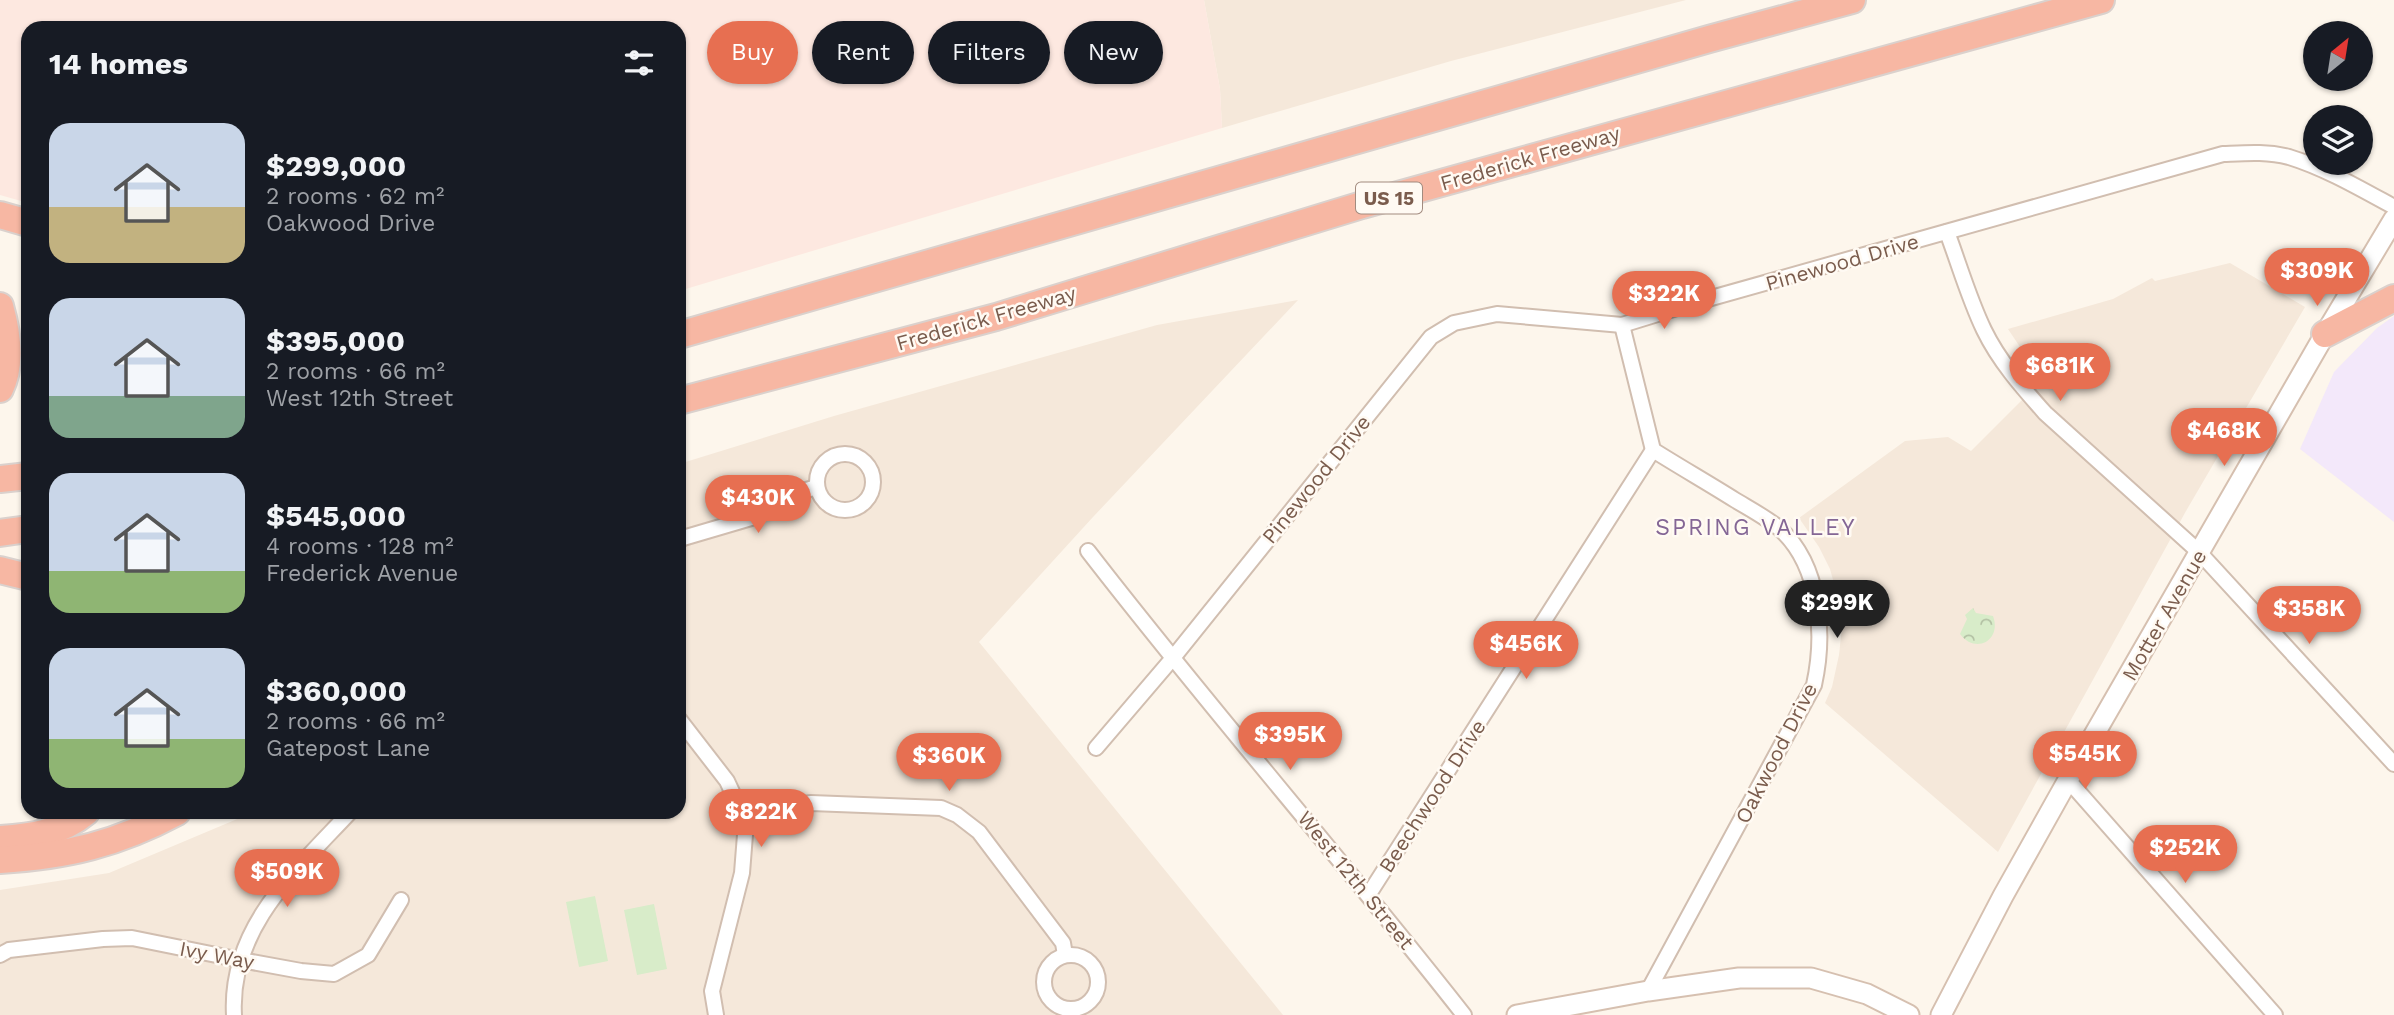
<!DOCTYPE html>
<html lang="en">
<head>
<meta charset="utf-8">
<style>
  :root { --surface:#171b24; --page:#20242c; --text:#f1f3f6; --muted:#9ea1a6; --accent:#e76f51 }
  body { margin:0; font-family:"Work Sans",sans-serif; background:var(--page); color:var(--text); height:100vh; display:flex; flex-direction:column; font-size:26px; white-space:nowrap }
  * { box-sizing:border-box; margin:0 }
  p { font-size:23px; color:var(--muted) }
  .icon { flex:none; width:38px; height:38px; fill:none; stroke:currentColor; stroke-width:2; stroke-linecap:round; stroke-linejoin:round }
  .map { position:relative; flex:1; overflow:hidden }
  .panel { position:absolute; left:21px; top:21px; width:665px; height:798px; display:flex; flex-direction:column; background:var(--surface); border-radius:21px; box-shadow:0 2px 5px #0004 }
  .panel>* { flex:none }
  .top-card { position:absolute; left:707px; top:21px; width:665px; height:63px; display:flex; gap:14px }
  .needle { width:46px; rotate:30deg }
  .controls { position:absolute; left:2303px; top:21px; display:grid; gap:14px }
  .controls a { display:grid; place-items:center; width:70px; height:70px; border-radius:50%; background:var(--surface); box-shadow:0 2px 5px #0004; font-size:35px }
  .price { position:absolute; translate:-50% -60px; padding:0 16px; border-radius:24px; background:var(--accent); color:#fff; font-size:23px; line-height:46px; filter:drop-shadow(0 2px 4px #0008) }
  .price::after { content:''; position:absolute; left:50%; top:42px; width:21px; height:16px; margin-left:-10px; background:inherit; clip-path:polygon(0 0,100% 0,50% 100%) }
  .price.current { background:#222; color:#fff }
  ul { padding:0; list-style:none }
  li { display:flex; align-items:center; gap:21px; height:175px; padding:0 28px }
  li span { display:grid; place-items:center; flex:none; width:196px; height:140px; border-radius:21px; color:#555 }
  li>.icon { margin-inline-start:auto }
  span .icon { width:84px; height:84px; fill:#fffc; stroke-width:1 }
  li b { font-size:30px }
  h2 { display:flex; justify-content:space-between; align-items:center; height:84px; padding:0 28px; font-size:30px }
  .tag { padding:0 24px; border-radius:32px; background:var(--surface); box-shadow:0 2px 5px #0004; font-size:24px; line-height:63px }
  .tag.current { background:var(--accent); color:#fff }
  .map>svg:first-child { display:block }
  .residential { fill:#f5e8da }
  .commercial { fill:#fde8e0 }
  .education { fill:#f3e8fa }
  .grass { fill:#d8ecc9 }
  .forest { fill:url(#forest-crowns) }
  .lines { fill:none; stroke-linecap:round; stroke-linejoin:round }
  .street-casing { stroke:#d1beb0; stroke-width:18 }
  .secondary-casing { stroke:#d6c0b0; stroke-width:23 }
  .highway-casing { stroke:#dad1cd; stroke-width:30 }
  .street { stroke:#fff; stroke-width:14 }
  .secondary { stroke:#fff; stroke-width:19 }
  .highway { stroke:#f7b7a3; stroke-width:26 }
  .labels { text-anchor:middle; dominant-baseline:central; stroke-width:5; stroke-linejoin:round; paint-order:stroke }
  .shield { fill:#fffaf3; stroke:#a28b7f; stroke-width:2 }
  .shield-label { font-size:19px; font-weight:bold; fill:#7a5c4d }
  .street-label { font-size:21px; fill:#7a5c4d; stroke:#fffaf3 }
  .neighbourhood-label { font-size:23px; letter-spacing:2px; fill:#846695; stroke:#fffaf3 }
</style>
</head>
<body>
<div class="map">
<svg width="2394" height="1015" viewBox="0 0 2394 1015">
  <defs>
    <pattern id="forest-crowns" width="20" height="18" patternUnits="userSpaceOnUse" patternTransform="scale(1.75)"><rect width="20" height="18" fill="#d8ecc9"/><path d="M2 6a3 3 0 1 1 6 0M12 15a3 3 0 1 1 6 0" fill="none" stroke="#b4c2a5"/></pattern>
  </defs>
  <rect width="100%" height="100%" fill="#fdf6ec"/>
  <g class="residential">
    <path d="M1204 0H1686L1451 61 1222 128 1220 89Z"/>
    <path d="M2230 263 2305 307 2186 511 1998 852 1825 703 1832 687 1839 655 1842 627 1840 605 1830 569 1819 547 1799 518 1905 441 1948 437 1971 451 2042 380 2008 329 2113 299 2152 278 2155 281Z"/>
    <path d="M1298 300 1093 517 979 642 1283 1015H0V890L109 873 242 817 247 812H679V464L834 416 1157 325Z"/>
  </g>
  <path class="commercial" d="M0 0H1204L1220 89 1222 128 679 291V28H28V203L0 195Z"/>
  <path class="education" d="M2394 316V522L2300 449 2334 372 2377 328Z"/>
  <g class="grass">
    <path d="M595 896 608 961 579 967 566 902Z"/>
    <path d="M654 904 667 969 637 975 624 910Z"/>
  </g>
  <path class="forest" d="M1973 608 1976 613 1993 616C2002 640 1976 655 1960 634L1967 619 1965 615Z"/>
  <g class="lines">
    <g class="street-casing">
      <g id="street">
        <path d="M1947 232C1959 264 1969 299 1984 330 1999 361 2022 387 2045 413L2199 552 2394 764"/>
        <path d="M1622 325 1653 450C1680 467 1708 483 1735 500 1750 509 1767 518 1780 529 1821 566 1825 635 1814 685L1648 991"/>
        <circle cx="845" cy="482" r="28"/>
        <path d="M679 541 683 538 751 518 788 495 817 487"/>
        <path d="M1088 551C1210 709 1341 858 1464 1015"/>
        <path d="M679 719 727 781 746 822 742 873 712 991 716 1015"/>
        <path d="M1096 748 1172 659 1431 337 1454 323 1497 314 1622 325 1690 304 2223 154C2245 153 2267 151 2289 157 2325 168 2361 189 2394 207"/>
        <path d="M2068 780 2275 1015"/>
        <path d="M746 822 778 807 811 803 941 808 957 815 979 832 1063 943 1065 955"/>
        <path d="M1369 894 1653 450"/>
        <path d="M0 955 9 950 103 939 132 938 241 960 301 971 334 974 368 955 401 900"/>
        <circle cx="1071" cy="982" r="27"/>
        <path d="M234 1015C229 928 296 870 350 812"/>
      </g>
    </g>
    <g class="secondary-casing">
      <g id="secondary">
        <path d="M1517 1015 1648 991 1739 978H1811L1867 994 1909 1015"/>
        <path d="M1941 1015 2003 896 2068 780 2325 334 2394 219"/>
      </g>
    </g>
    <g class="highway-casing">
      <g id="highway">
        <path d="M0 215 28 223"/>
        <path d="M0 306C7 331 12 365 0 389"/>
        <path d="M2325 334 2394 298"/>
        <path d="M679 335 1709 39 1852 0"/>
        <path d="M679 401 996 317 1362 205 2101 0"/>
        <path d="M0 479 28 476"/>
        <path d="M0 533 28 529"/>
        <path d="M0 570 28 577"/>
        <path d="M0 839C31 837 61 833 86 812"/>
        <path d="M0 860C67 856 117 844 177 812"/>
      </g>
    </g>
    <use href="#street" class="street"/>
    <use href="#secondary" class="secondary"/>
    <use href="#highway" class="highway"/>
  </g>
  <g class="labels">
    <rect class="shield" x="1356" y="182.5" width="66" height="31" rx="5"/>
    <g class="shield-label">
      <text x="1389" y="198">US 15</text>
    </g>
    <g class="street-label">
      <text transform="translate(1530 158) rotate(-16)">Frederick Freeway</text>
      <text transform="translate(1842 262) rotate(-16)">Pinewood Drive</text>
      <text transform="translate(986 318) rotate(-16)">Frederick Freeway</text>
      <text transform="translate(1316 479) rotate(-51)">Pinewood Drive</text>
      <text transform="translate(2164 615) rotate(-60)">Motter Avenue</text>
      <text transform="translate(1776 753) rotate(-63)">Oakwood Drive</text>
      <text transform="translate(1432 796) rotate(-57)">Beechwood Drive</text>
      <text transform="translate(1356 880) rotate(51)">West 12th Street</text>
      <text transform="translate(217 955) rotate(11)">Ivy Way</text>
    </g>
    <g class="neighbourhood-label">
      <text x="1756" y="527">SPRING VALLEY</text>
    </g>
  </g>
</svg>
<div class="controls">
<a><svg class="needle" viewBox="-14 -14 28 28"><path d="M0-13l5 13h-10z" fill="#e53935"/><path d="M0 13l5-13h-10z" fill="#9ea1a6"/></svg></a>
<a><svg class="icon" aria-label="layers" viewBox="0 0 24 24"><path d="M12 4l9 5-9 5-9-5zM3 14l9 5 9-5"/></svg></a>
</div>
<b class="price" style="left:2317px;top:308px">$309K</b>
<b class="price" style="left:1664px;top:331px">$322K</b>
<b class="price" style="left:2060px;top:403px">$681K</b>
<b class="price" style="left:2224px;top:468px">$468K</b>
<b class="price" style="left:758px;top:535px">$430K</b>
<b class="price current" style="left:1837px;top:640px">$299K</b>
<b class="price" style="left:2309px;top:646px">$358K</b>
<b class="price" style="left:1526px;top:681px">$456K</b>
<b class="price" style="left:1290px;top:772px">$395K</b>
<b class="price" style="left:2085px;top:791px">$545K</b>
<b class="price" style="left:949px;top:793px">$360K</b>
<b class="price" style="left:761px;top:849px">$822K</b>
<b class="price" style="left:2185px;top:885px">$252K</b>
<b class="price" style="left:287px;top:909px">$509K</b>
<div class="top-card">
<a class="tag current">Buy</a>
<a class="tag">Rent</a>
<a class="tag">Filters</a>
<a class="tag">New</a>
</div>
<section class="panel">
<h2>14 homes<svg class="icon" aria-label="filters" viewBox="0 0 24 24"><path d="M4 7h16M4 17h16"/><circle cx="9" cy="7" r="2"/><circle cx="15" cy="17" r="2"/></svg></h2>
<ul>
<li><span style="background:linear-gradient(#c9d6e8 60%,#c2b280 0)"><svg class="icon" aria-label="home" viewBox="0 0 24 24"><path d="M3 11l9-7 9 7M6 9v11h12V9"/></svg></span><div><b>$299,000</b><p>2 rooms · 62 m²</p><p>Oakwood Drive</p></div></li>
<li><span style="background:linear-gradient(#c9d6e8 70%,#7fa58c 0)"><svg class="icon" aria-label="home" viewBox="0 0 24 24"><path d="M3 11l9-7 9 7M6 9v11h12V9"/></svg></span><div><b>$395,000</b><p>2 rooms · 66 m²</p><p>West 12th Street</p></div></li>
<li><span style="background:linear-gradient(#c9d6e8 70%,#8fb573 0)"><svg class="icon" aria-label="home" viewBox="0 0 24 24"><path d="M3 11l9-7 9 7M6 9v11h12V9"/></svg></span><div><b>$545,000</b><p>4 rooms · 128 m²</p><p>Frederick Avenue</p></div></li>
<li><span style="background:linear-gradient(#c9d6e8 65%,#8fb573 0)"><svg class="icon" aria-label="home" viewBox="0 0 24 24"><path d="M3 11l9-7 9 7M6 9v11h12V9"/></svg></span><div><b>$360,000</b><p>2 rooms · 66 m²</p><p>Gatepost Lane</p></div></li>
</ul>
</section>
</div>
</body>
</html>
